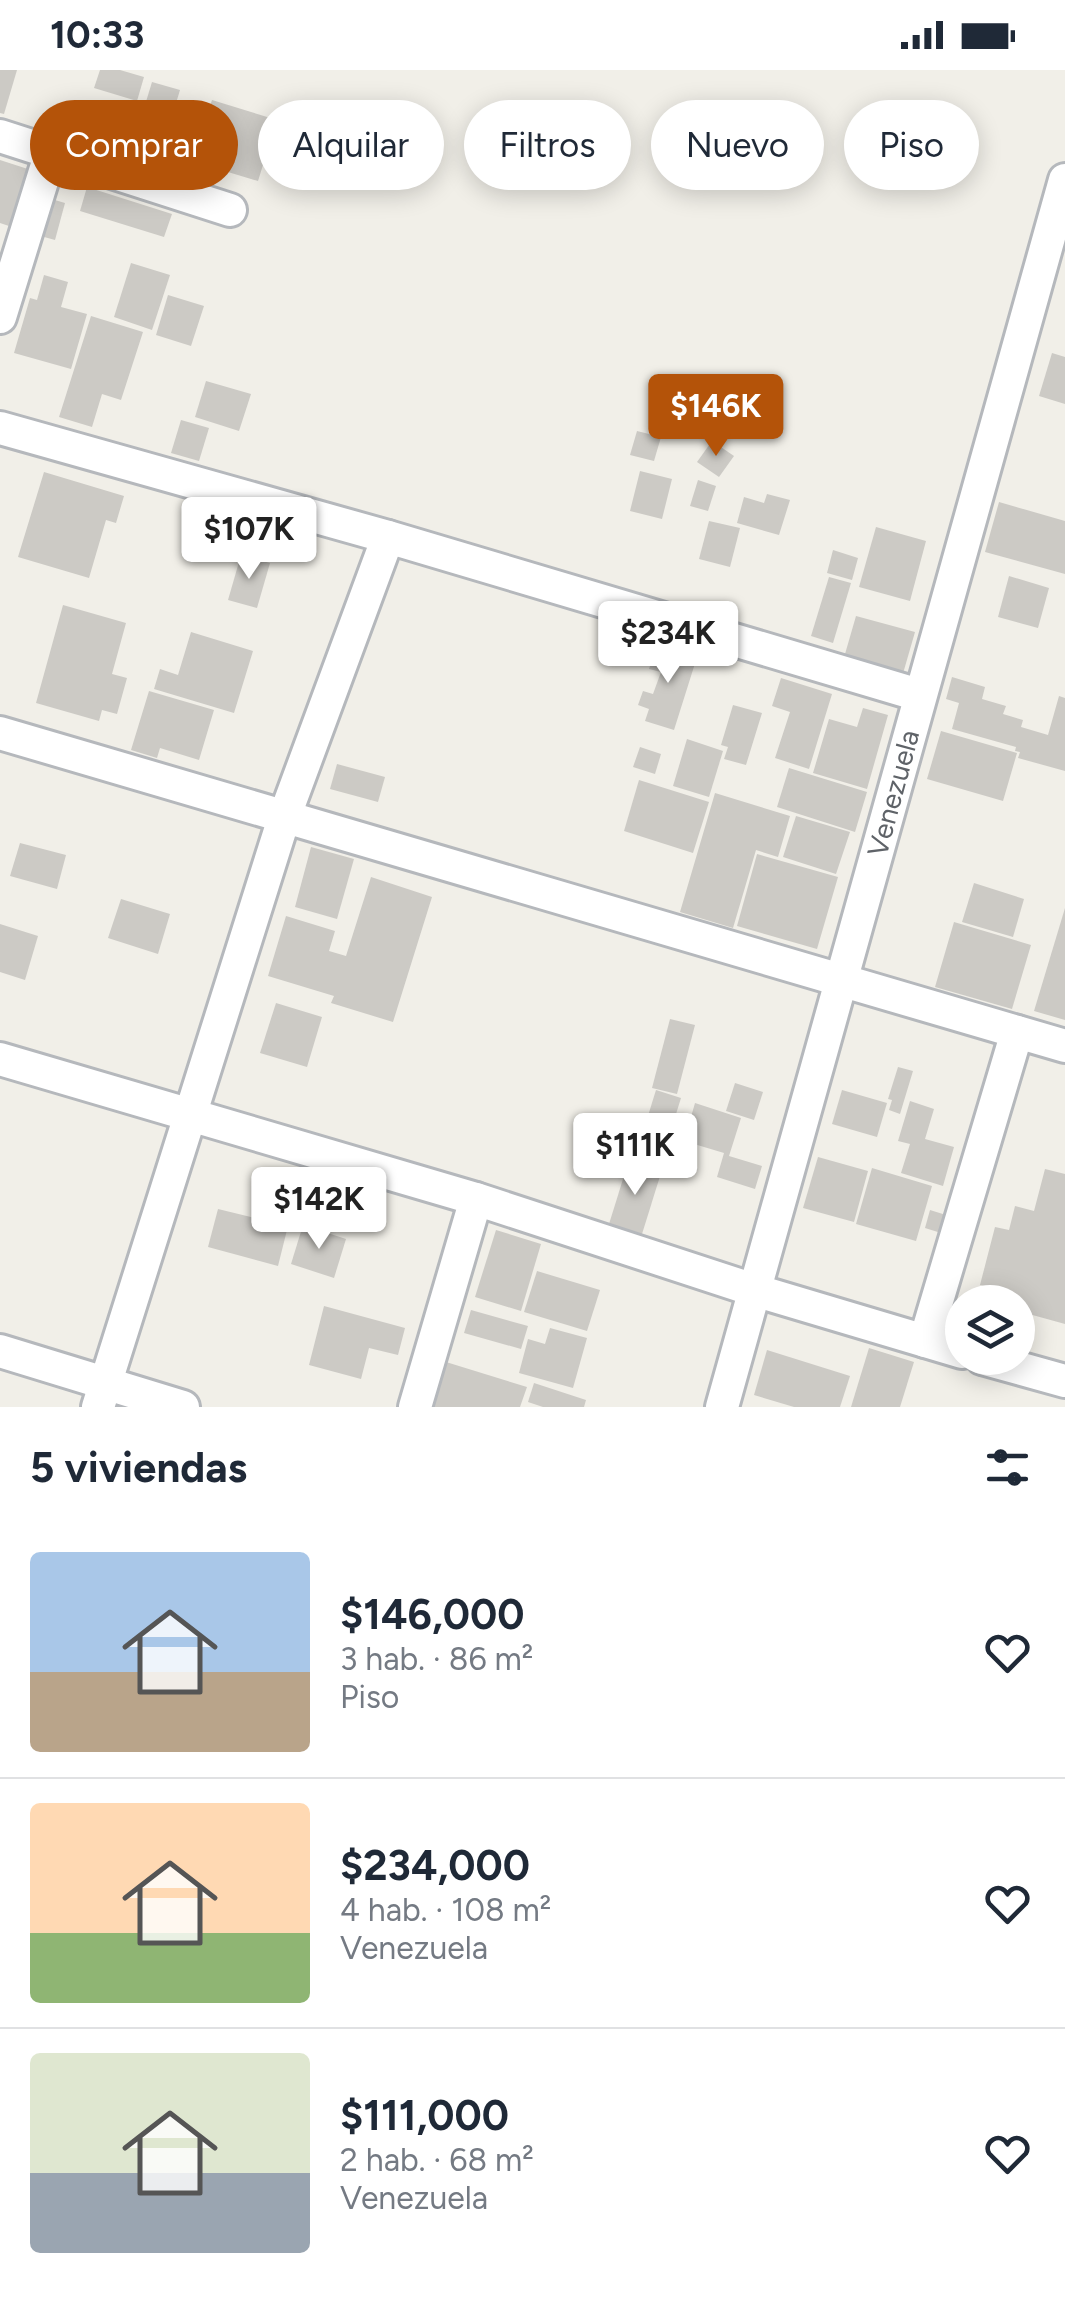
<!DOCTYPE html>
<html lang="es">
<head>
<meta charset="utf-8">
<style>
  :root { --surface:#fff; --page:#f6f6f7; --text:#1f2937; --muted:#747a83; --line:#e0e1e3; --accent:#b45309 }
  body { margin:0; font-family:Figtree,sans-serif; background:var(--page); color:var(--text); height:100vh; display:flex; flex-direction:column; font-size:38px; white-space:nowrap }
  * { box-sizing:border-box; margin:0 }
  p { font-size:32px; color:var(--muted) }
  .icon { flex:none; width:55px; height:55px; fill:none; stroke:currentColor; stroke-width:2; stroke-linecap:round; stroke-linejoin:round }
  .map { position:relative; height:1337px; overflow:hidden }
  .drawer { display:flex; flex-direction:column; background:var(--surface); flex:1 }
  .drawer>* { flex:none }
  .guide { position:absolute; left:30px; top:30px; width:1005px; height:90px; display:flex; gap:20px }
  .tools { position:absolute; left:945px; top:1215px; display:grid; gap:20px }
  .tools a { display:grid; place-items:center; width:90px; height:90px; border-radius:50%; background:var(--surface); box-shadow:0 5px 25px #0003; font-size:50px }
  .price { position:absolute; translate:-50% -85px; padding:0 22px; border-radius:10px; background:#fff; color:#222; font-size:32px; line-height:65px; filter:drop-shadow(0 2px 5px #0008) }
  .price::after { content:''; position:absolute; left:50%; top:60px; width:30px; height:22px; margin-left:-15px; background:inherit; clip-path:polygon(0 0,100% 0,50% 100%) }
  .price.selected { background:var(--accent); color:#fff }
  ul { padding:0; list-style:none }
  li { display:flex; align-items:center; gap:30px; height:250px; padding:0 30px }
  li+li { border-top:2px solid var(--line) }
  li span { display:grid; place-items:center; flex:none; width:280px; height:200px; border-radius:10px; color:#555 }
  li>.icon { margin-inline-start:auto }
  span .icon { width:120px; height:120px; fill:#fffc; stroke-width:1 }
  li b { font-size:42px }
  h2 { display:flex; justify-content:space-between; align-items:center; height:120px; padding:0 30px; font-size:42px }
  .tag { padding:0 35px; border-radius:45px; background:var(--surface); box-shadow:0 5px 25px #0003; font-size:35px; line-height:90px }
  .tag.selected { background:var(--accent); color:#fff }
  .status { display:flex; justify-content:space-between; align-items:center; height:70px; padding:0 50px; background:var(--surface); direction:ltr }
  .status svg { height:28px; fill:currentColor }
  .map>svg:first-child { display:block }
  .building { fill:#cccac5 }
  .lines { fill:none; stroke-linecap:round; stroke-linejoin:round }
  .minor-casing { stroke:#b5b8bc; stroke-width:38 }
  .minor { stroke:#fff; stroke-width:32 }
  .labels { text-anchor:middle; dominant-baseline:central; stroke-width:8; stroke-linejoin:round; paint-order:stroke }
  .street-label { font-size:28px; fill:#5f6368; stroke:#fff }
</style>
</head>
<body>
<div class="status"><b>10:33</b><svg viewBox="0 0 49 12"><path d="M0 12V9h3v3zM5 12V6h3v6zM10 12V3h3v9zM15 12V0h3v12zM26 1h20v11H26zM47 4h2v5h-2z"/></svg></div>
<div class="map">
<svg width="1065" height="1337" viewBox="0 0 1065 1337">
  <rect width="100%" height="100%" fill="#f1efe8"/>
  <g class="building">
    <path d="M0 0H17L4 44 0 43Z"/>
    <path d="M100 0H120L144 7 137 31 94 18Z"/>
    <path d="M152 12 180 20 166 66 138 58Z"/>
    <path d="M212 30 277 50 258 111 218 99 226 71 201 63Z"/>
    <path d="M0 90 34 101 15 158 0 153Z"/>
    <path d="M87 117 172 144 164 167 80 141Z"/>
    <path d="M48 128 65 133 55 170 37 165Z"/>
    <path d="M131 193 170 205 152 260 114 247Z"/>
    <path d="M44 205 68 212 61 237 87 244 71 299 14 283 30 228 37 230Z"/>
    <path d="M168 225 204 236 191 276 156 265Z"/>
    <path d="M91 246 143 262 121 330 102 324 92 357 59 347Z"/>
    <path d="M1052 283 1065 287V334L1039 326Z"/>
    <path d="M206 311 251 324 239 361 195 347Z"/>
    <path d="M181 350 209 358 199 391 171 383Z"/>
    <path d="M637 361 661 367 654 391 630 385Z"/>
    <path d="M712 371 734 386 719 407 697 392Z"/>
    <path d="M640 401 672 409 662 449 630 441Z"/>
    <path d="M44 402 124 426 116 453 106 450 89 508 18 487Z"/>
    <path d="M698 410 716 416 708 441 690 436Z"/>
    <path d="M767 424 790 430 779 465 737 453 744 427 764 433Z"/>
    <path d="M999 432 1065 451V504L985 482Z"/>
    <path d="M252 447 278 455 269 487 243 479Z"/>
    <path d="M709 451 740 458 730 497 699 489Z"/>
    <path d="M876 457 926 471 910 531 859 517Z"/>
    <path d="M833 480 858 488 852 510 827 503Z"/>
    <path d="M241 485 270 493 257 538 228 530Z"/>
    <path d="M1009 506 1049 518 1038 558 998 547Z"/>
    <path d="M829 507 851 513 833 573 811 566Z"/>
    <path d="M63 535 126 553 112 604 127 608 117 644 102 640 99 651 36 633Z"/>
    <path d="M856 546 915 562 902 607 843 591Z"/>
    <path d="M191 562 253 581 234 643 154 619 160 599 178 605Z"/>
    <path d="M657 574 697 587 674 660 645 651 649 639 638 635 643 621 653 624 661 602 649 599Z"/>
    <path d="M952 607 985 617 982 629 1006 636 1003 644 1023 650 1021 657 1048 665 1059 626 1065 628V701L1018 688 1020 682 1015 681 1016 677 952 659 959 633 946 629Z"/>
    <path d="M781 608 832 624 809 699 775 688 790 642 772 636Z"/>
    <path d="M149 621 214 640 199 690 160 678 157 688 131 680Z"/>
    <path d="M733 635 762 643 746 695 724 689 728 677 721 675Z"/>
    <path d="M863 638 888 645 867 719 813 703 829 649 857 657Z"/>
    <path d="M941 661 1017 683 1003 731 927 709Z"/>
    <path d="M687 669 723 681 709 727 673 716Z"/>
    <path d="M640 677 661 684 655 704 633 697Z"/>
    <path d="M337 694 385 707 378 732 330 719Z"/>
    <path d="M789 698 867 722 855 762 777 737Z"/>
    <path d="M639 710 709 732 693 783 624 761Z"/>
    <path d="M715 723 790 746 778 787 756 780 733 858 680 842Z"/>
    <path d="M796 746 850 762 836 804 783 787Z"/>
    <path d="M20 773 66 785 57 819 10 806Z"/>
    <path d="M311 777 354 789 337 849 295 837Z"/>
    <path d="M757 784 838 807 817 879 737 856Z"/>
    <path d="M371 807 432 827 393 952 331 933 334 926 268 906 286 846 335 861 329 881 346 886Z"/>
    <path d="M974 813 1024 829 1013 867 962 852Z"/>
    <path d="M121 829 170 844 158 884 108 868Z"/>
    <path d="M1065 838V950L1034 941Z"/>
    <path d="M954 852 1031 875 1012 939 935 917Z"/>
    <path d="M0 854 38 866 25 910 0 902Z"/>
    <path d="M276 933 322 947 307 997 260 983Z"/>
    <path d="M670 949 695 955 677 1024 652 1018Z"/>
    <path d="M898 997 913 1001 900 1044 889 1040 892 1030 888 1029Z"/>
    <path d="M735 1013 763 1022 754 1050 726 1041Z"/>
    <path d="M656 1020 681 1028 672 1057 647 1049Z"/>
    <path d="M842 1020 887 1033 877 1067 832 1054Z"/>
    <path d="M910 1031 934 1039 925 1069 954 1077 943 1116 901 1103 910 1074 898 1071Z"/>
    <path d="M695 1033 741 1048 729 1086 762 1096 755 1119 717 1107 724 1083 684 1071Z"/>
    <path d="M818 1087 868 1101 854 1152 803 1138Z"/>
    <path d="M628 1093 661 1103 642 1164 609 1154Z"/>
    <path d="M872 1098 932 1116 916 1171 856 1154Z"/>
    <path d="M1045 1099 1065 1104V1254L1018 1241V1232H985L989 1218 980 1215 995 1157 1009 1160 1015 1136 1034 1141Z"/>
    <path d="M218 1139 288 1156 278 1196 208 1177Z"/>
    <path d="M930 1140 946 1145 941 1163 925 1158Z"/>
    <path d="M303 1155 346 1169 334 1208 291 1194Z"/>
    <path d="M496 1160 541 1174 521 1241 475 1227Z"/>
    <path d="M537 1201 600 1220 587 1261 524 1242Z"/>
    <path d="M324 1236 405 1258 398 1285 369 1278 361 1309 309 1295Z"/>
    <path d="M471 1240 528 1256 521 1279 464 1263Z"/>
    <path d="M550 1258 587 1268 573 1318 519 1303 528 1269 545 1274Z"/>
    <path d="M869 1278 914 1292 900 1337H851Z"/>
    <path d="M767 1280 850 1306 840 1337H794L754 1325Z"/>
    <path d="M446 1292 527 1317 520 1337H433Z"/>
    <path d="M534 1313 586 1330 584 1337H543L528 1332Z"/>
  </g>
  <g class="lines">
    <g class="minor-casing">
      <g id="minor">
        <path d="M0 66 230 140"/>
        <path d="M0 247 51 82"/>
        <path d="M0 358 388 467 919 625"/>
        <path d="M0 663 1065 976"/>
        <path d="M0 989 476 1129 754 1220 962 1282"/>
        <path d="M925 1271 1017 962"/>
        <path d="M0 1281 183 1337"/>
        <path d="M982 1288 1065 1311"/>
        <path d="M98 1337 284 748 388 467"/>
        <path d="M415 1337 476 1129"/>
        <path d="M722 1337 1065 110"/>
      </g>
    </g>
    <use href="#minor" class="minor"/>
  </g>
  <g class="labels">
    <g class="street-label">
      <text transform="translate(893 723) rotate(-75)">Venezuela</text>
    </g>
  </g>
</svg>
<div class="tools">
<a><svg class="icon" aria-label="layers" viewBox="0 0 24 24"><path d="M12 4l9 5-9 5-9-5zM3 14l9 5 9-5"/></svg></a>
</div>
<b class="price selected" style="left:716px;top:389px">$146K</b>
<b class="price" style="left:249px;top:512px">$107K</b>
<b class="price" style="left:668px;top:616px">$234K</b>
<b class="price" style="left:635px;top:1128px">$111K</b>
<b class="price" style="left:319px;top:1182px">$142K</b>
<div class="guide">
<a class="tag selected">Comprar</a>
<a class="tag">Alquilar</a>
<a class="tag">Filtros</a>
<a class="tag">Nuevo</a>
<a class="tag">Piso</a>
</div>
</div>
<section class="drawer">
<h2>5 viviendas<svg class="icon" aria-label="filters" viewBox="0 0 24 24"><path d="M4 7h16M4 17h16"/><circle cx="9" cy="7" r="2"/><circle cx="15" cy="17" r="2"/></svg></h2>
<ul>
<li><span style="background:linear-gradient(#a9c7e8 60%,#b9a48a 0)"><svg class="icon" aria-label="home" viewBox="0 0 24 24"><path d="M3 11l9-7 9 7M6 9v11h12V9"/></svg></span><div><b>$146,000</b><p>3 hab. · 86 m²</p><p>Piso</p></div><svg class="icon" aria-label="heart" viewBox="0 0 24 24"><path d="M12 20l-8-8c-3-5 5-10 8-4 3-6 11-1 8 4z"/></svg></li>
<li><span style="background:linear-gradient(#ffd9b3 65%,#8fb573 0)"><svg class="icon" aria-label="home" viewBox="0 0 24 24"><path d="M3 11l9-7 9 7M6 9v11h12V9"/></svg></span><div><b>$234,000</b><p>4 hab. · 108 m²</p><p>Venezuela</p></div><svg class="icon" aria-label="heart" viewBox="0 0 24 24"><path d="M12 20l-8-8c-3-5 5-10 8-4 3-6 11-1 8 4z"/></svg></li>
<li><span style="background:linear-gradient(#dfe7d0 60%,#9aa5b1 0)"><svg class="icon" aria-label="home" viewBox="0 0 24 24"><path d="M3 11l9-7 9 7M6 9v11h12V9"/></svg></span><div><b>$111,000</b><p>2 hab. · 68 m²</p><p>Venezuela</p></div><svg class="icon" aria-label="heart" viewBox="0 0 24 24"><path d="M12 20l-8-8c-3-5 5-10 8-4 3-6 11-1 8 4z"/></svg></li>
</ul>
</section>
</body>
</html>
